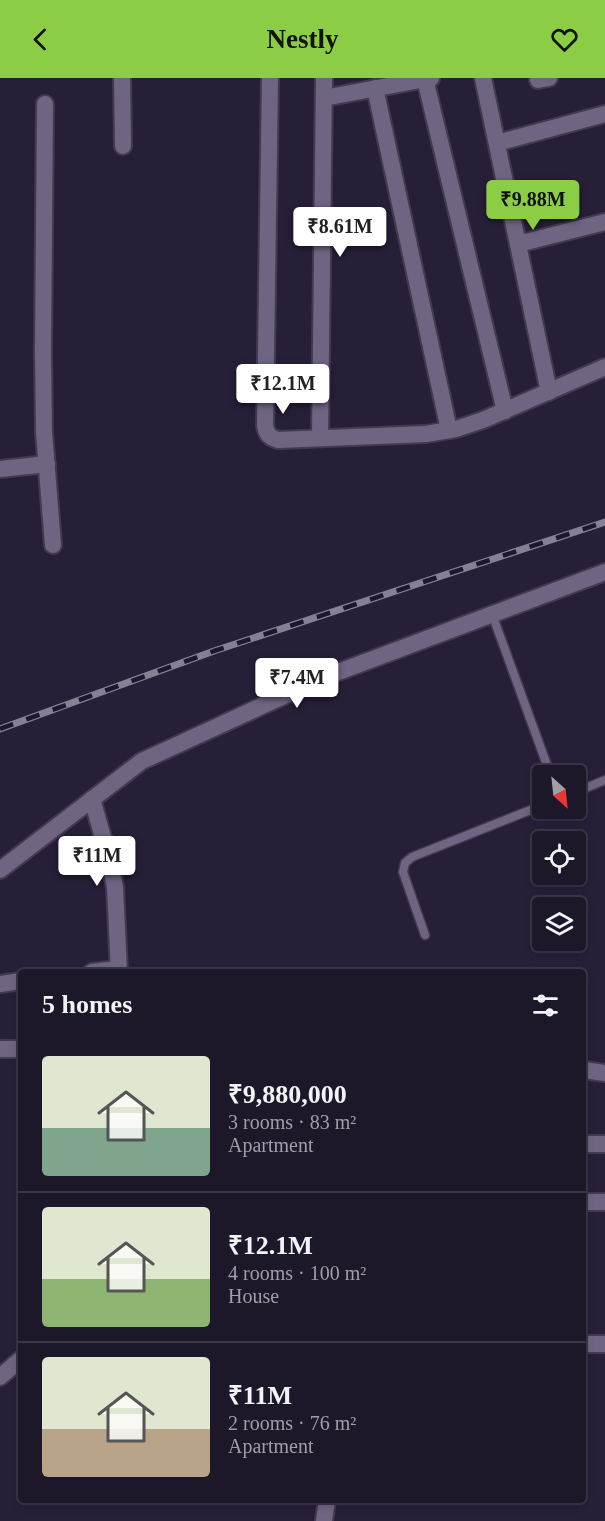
<!DOCTYPE html>
<html lang="en">
<head>
<meta charset="utf-8">
<style>
  :root { --surface:#1d172a; --page:#2a2436; --text:#f1f3f6; --muted:#a09fa8; --line:#3b3647; --accent:#8bce46 }
  body { margin:0; font-family:"Times New Roman",serif; background:var(--page); color:var(--text); height:100vh; display:flex; flex-direction:column; font-size:22px; white-space:nowrap }
  * { box-sizing:border-box; margin:0 }
  p { font-size:20px; color:var(--muted) }
  .icon { flex:none; width:33px; height:33px; fill:none; stroke:currentColor; stroke-width:2; stroke-linecap:round; stroke-linejoin:round }
  .map { position:relative; flex:1; overflow:hidden }
  .sheet { position:absolute; left:18px; top:891px; width:568px; height:534px; display:flex; flex-direction:column; background:var(--surface); border-radius:6px; box-shadow:0 3px 9px #0003,0 0 0 2px var(--line) }
  .sheet>* { flex:none }
  .needle { width:39px; rotate:153deg }
  .controls { position:absolute; left:532px; top:687px; display:grid; gap:12px }
  .controls a { display:grid; place-items:center; width:54px; height:54px; border-radius:6px; background:var(--surface); box-shadow:0 3px 9px #0003,0 0 0 2px var(--line); font-size:30px }
  .price { position:absolute; translate:-50% -51px; padding:0 14px; border-radius:6px; background:#fff; color:#222; font-size:20px; line-height:39px; filter:drop-shadow(0 2px 3px #0008) }
  .price::after { content:''; position:absolute; left:50%; top:36px; width:18px; height:14px; margin-left:-9px; background:inherit; clip-path:polygon(0 0,100% 0,50% 100%) }
  .price.on { background:var(--accent); color:#111 }
  ul { padding:0; list-style:none }
  li { display:flex; align-items:center; gap:18px; height:150px; padding:0 24px }
  li+li { border-top:2px solid var(--line) }
  li span { display:grid; place-items:center; flex:none; width:168px; height:120px; border-radius:6px; color:#555 }
  li>.icon { margin-inline-start:auto }
  span .icon { width:72px; height:72px; fill:#fffc; stroke-width:1 }
  li b { font-size:26px }
  h2 { display:flex; justify-content:space-between; align-items:center; height:72px; padding:0 24px; font-size:26px }
  header { display:flex; justify-content:space-between; align-items:center; height:78px; padding:0 24px; background:var(--accent); color:#111; font-size:27px; font-weight:800 }
  .map>svg:first-child { display:block }
  .lines { fill:none; stroke-linecap:round; stroke-linejoin:round }
  .lane-casing { stroke:#423a4f; stroke-width:11 }
  .street-casing { stroke:#423a4f; stroke-width:20 }
  .lane { stroke:#6f6583; stroke-width:8 }
  .street { stroke:#6f6583; stroke-width:16 }
  .rail-casing { stroke:#878095; stroke-width:7 }
  .rail { stroke:#1e152e; stroke-width:4.5; stroke-dasharray:14; stroke-linecap:butt }
</style>
</head>
<body>
<header><svg class="icon" aria-label="back" viewBox="0 0 24 24"><path d="M15 5l-7 7 7 7"/></svg>Nestly<svg class="icon" aria-label="heart" viewBox="0 0 24 24"><path d="M12 20l-8-8c-3-5 5-10 8-4 3-6 11-1 8 4z"/></svg></header>
<div class="map">
<svg width="605" height="1443" viewBox="0 0 605 1443">
  <rect width="100%" height="100%" fill="#271f38"/>
  <g class="lines">
    <g class="lane-casing">
      <g id="lane">
        <path d="M492 536 551 698"/>
        <path d="M576 714 605 702"/>
        <path d="M425 857 403 794 405 785 412 779 543 727"/>
      </g>
    </g>
    <g class="street-casing">
      <g id="street">
        <path d="M122 0 123 68"/>
        <path d="M270 0 265 347C266 356 269 359 278 362L426 356 456 351 483 342 605 289"/>
        <path d="M483 0 549 314"/>
        <path d="M425 1 505 333"/>
        <path d="M538 2 549 0"/>
        <path d="M375 10 449 352"/>
        <path d="M324 20 431 0"/>
        <path d="M45 26 43 273 44 354 53 467"/>
        <path d="M497 65 605 36"/>
        <path d="M518 166 605 144"/>
        <path d="M320 360 324 0"/>
        <path d="M0 391 47 386"/>
        <path d="M92 721 108 777 115 809 119 894"/>
        <path d="M0 792 142 683 325 599 605 494"/>
        <path d="M92 894 118 891"/>
        <path d="M0 906 21 903"/>
        <path d="M0 971H21"/>
        <path d="M584 992 605 995"/>
        <path d="M584 1066H605"/>
        <path d="M584 1124H605"/>
        <path d="M584 1266H605"/>
        <path d="M0 1299 21 1281"/>
        <path d="M324 1443 327 1422"/>
      </g>
    </g>
    <use href="#lane" class="lane"/>
    <use href="#street" class="street"/>
    <g class="rail-casing">
      <path id="rail" d="M0 651 214 573 605 444"/>
    </g>
    <use href="#rail" class="rail"/>
  </g>
</svg>
<div class="controls">
<a><svg class="needle" viewBox="-14 -14 28 28"><path d="M0-13l5 13h-10z" fill="#e53935"/><path d="M0 13l5-13h-10z" fill="#a09fa8"/></svg></a>
<a><svg class="icon" aria-label="locate" viewBox="0 0 24 24"><circle cx="12" cy="12" r="6"/><path d="M12 2v4M12 18v4M2 12h4M18 12h4"/></svg></a>
<a><svg class="icon" aria-label="layers" viewBox="0 0 24 24"><path d="M12 4l9 5-9 5-9-5zM3 14l9 5 9-5"/></svg></a>
</div>
<b class="price on" style="left:533px;top:153px">₹9.88M</b>
<b class="price" style="left:340px;top:180px">₹8.61M</b>
<b class="price" style="left:283px;top:337px">₹12.1M</b>
<b class="price" style="left:297px;top:631px">₹7.4M</b>
<b class="price" style="left:97px;top:809px">₹11M</b>
<section class="sheet">
<h2>5 homes<svg class="icon" aria-label="filters" viewBox="0 0 24 24"><path d="M4 7h16M4 17h16"/><circle cx="9" cy="7" r="2"/><circle cx="15" cy="17" r="2"/></svg></h2>
<ul>
<li><span style="background:linear-gradient(#dfe7d0 60%,#7fa58c 0)"><svg class="icon" aria-label="home" viewBox="0 0 24 24"><path d="M3 11l9-7 9 7M6 9v11h12V9"/></svg></span><div><b>₹9,880,000</b><p>3 rooms · 83 m²</p><p>Apartment</p></div></li>
<li><span style="background:linear-gradient(#dfe7d0 60%,#8fb573 0)"><svg class="icon" aria-label="home" viewBox="0 0 24 24"><path d="M3 11l9-7 9 7M6 9v11h12V9"/></svg></span><div><b>₹12.1M</b><p>4 rooms · 100 m²</p><p>House</p></div></li>
<li><span style="background:linear-gradient(#dfe7d0 60%,#b9a48a 0)"><svg class="icon" aria-label="home" viewBox="0 0 24 24"><path d="M3 11l9-7 9 7M6 9v11h12V9"/></svg></span><div><b>₹11M</b><p>2 rooms · 76 m²</p><p>Apartment</p></div></li>
</ul>
</section>
</div>
</body>
</html>
